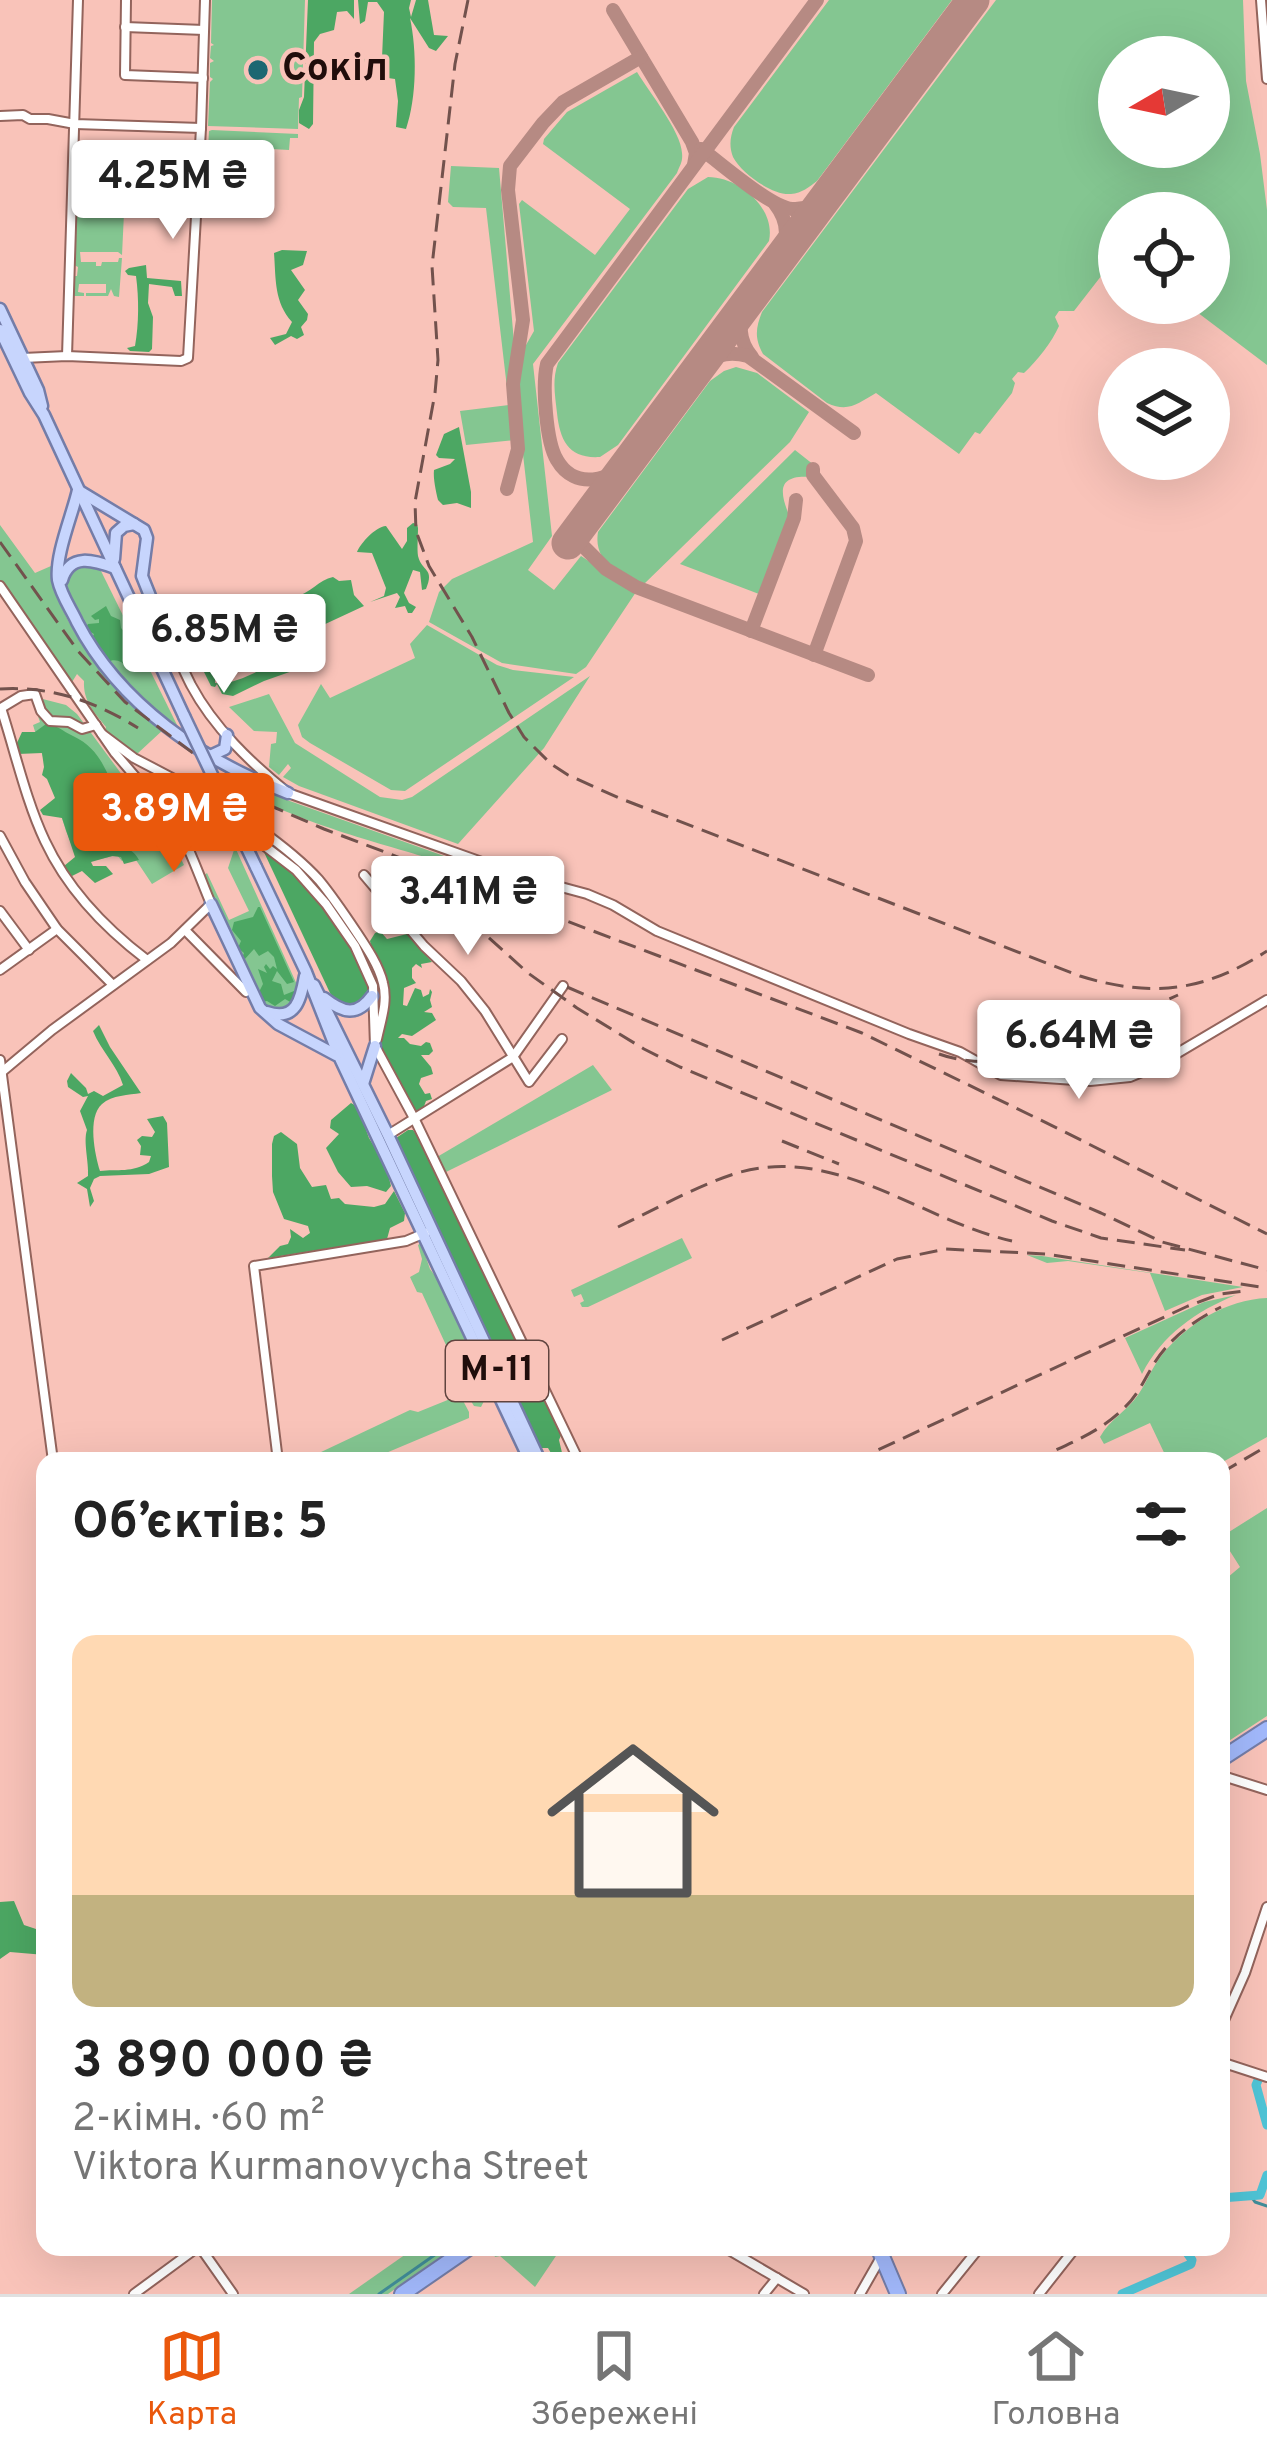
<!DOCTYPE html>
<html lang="uk">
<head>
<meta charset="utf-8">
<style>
  :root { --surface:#fff; --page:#f6f6f6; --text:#222; --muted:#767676; --line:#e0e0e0; --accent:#ea580c }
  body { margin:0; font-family:Overpass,sans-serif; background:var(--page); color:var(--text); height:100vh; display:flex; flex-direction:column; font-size:45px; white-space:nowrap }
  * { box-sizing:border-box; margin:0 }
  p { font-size:39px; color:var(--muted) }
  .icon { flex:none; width:66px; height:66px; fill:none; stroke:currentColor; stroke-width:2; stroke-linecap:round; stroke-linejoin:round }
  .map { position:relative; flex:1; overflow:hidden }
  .panel { position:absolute; left:36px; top:1452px; width:1194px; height:804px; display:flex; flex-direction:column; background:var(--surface); border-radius:24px; box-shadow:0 12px 48px #0002 }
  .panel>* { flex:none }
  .needle { width:78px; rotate:261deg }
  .tools { position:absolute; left:1098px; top:36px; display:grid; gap:24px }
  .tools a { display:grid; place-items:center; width:132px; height:132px; border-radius:50%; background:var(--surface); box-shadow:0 12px 48px #0002; font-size:60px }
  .price { position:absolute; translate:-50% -102px; padding:0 27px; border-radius:12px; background:#fff; color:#222; font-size:39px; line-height:78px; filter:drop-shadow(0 3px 6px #0008) }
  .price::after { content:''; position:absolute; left:50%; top:72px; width:36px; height:27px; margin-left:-18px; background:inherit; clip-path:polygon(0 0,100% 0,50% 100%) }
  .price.on { background:var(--accent); color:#fff }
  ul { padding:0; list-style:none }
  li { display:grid; align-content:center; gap:24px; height:636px; padding:0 36px }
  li+li { border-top:3px solid var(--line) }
  li span { display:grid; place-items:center; height:372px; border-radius:24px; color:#555 }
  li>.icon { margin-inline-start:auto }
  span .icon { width:216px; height:216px; fill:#fffc; stroke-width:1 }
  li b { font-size:51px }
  h2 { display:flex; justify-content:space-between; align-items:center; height:144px; padding:0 36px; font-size:51px }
  .dock { display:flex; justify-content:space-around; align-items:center; height:168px; border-top:3px solid var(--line); background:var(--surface); font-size:33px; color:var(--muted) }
  .dock a { display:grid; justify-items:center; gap:6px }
  .dock .on { color:var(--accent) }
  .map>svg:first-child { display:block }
  .green { fill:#84c691; fill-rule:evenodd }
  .forest { fill:#4ca763 }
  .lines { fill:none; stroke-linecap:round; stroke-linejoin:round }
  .stream { stroke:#418d99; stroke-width:3 }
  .river { stroke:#4fc4d6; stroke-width:9 }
  .taxiway { stroke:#b68a83; stroke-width:14 }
  .runway { stroke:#b68a83; stroke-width:33 }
  .minor-casing { stroke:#93645c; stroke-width:12 }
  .major-casing { stroke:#747da8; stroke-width:15 }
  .highway-casing { stroke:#747da8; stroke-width:18 }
  .minor { stroke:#fff; stroke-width:8 }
  .major { stroke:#c7d5fd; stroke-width:10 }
  .highway { stroke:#a2b9fc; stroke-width:14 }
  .rail { stroke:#72524d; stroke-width:3; stroke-dasharray:18 9; stroke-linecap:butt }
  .major-bridge-casing { stroke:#747da8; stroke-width:15; stroke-linecap:butt }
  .major-bridge { stroke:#c7d5fd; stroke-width:10 }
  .poi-dot { fill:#1d6772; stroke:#f9c3b9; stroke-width:4.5 }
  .labels { text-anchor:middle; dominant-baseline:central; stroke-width:9; stroke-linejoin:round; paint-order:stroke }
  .shield { fill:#f9c3b9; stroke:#61443f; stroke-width:3 }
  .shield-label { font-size:36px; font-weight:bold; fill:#200d0b }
  .poi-label { font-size:39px; font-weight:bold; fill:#200d0b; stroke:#f9c3b9; text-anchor:start }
</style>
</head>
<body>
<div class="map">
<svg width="1267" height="2294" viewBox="0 0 1267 2294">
  <rect width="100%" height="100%" fill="#f9c3b9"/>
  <g class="green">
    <path d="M212 0H305L302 97 299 98 298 129 208 126 210 82 213 79 210 77V63L214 61 210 58 211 46 214 45 211 43Z"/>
    <path d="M829 0H952L817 181C809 187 802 193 791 194 773 196 741 173 733 157 729 147 730 137 734 127Z"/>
    <path d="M996 0H1243L1246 81 1260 154 1267 210V365L1185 303H1209V213H1119V253L1074 311H1059L1055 317 1059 326C1052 342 1037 361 1024 373L1018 372 1012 379 1015 383 1012 393 980 434 975 432 959 454 876 393C858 403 849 413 827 403L763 354C754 338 756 327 762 312ZM1119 57H1209V147H1119Z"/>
    <path d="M637 72C649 92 681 131 682 153 683 162 680 165 677 173L533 364 552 536 528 570 554 590 581 556 636 592 586 667 576 674 502 663 429 622 439 592 452 579 533 542 515 384 519 353 522 352 534 331 519 204 522 200 595 255 630 209 543 144 544 139 567 112Z"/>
    <path d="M212 130 298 134V138H290L289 150 223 146 219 197 210 196 206 193 209 131Z"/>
    <path d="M451 166 499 168 515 354 511 384 515 440 466 445 460 411 509 405 486 208 453 207 448 202Z"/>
    <path d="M708 177C739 177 776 208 769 241L618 445 600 457C569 459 560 441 557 413 555 395 552 380 558 363L688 189Z"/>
    <path d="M76 208 124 213 122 255 118 252H80L81 262H96V266H101L102 262H118L119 258H122L119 297 114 296 111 289 108 296H86V293H106V284H79L78 292 84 293V296H73L74 276H77L78 267 74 265Z"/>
    <path d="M736 367 757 373 809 412 790 442 643 585C620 573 593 563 598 532L710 381 724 371Z"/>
    <path d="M795 450 814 465 809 477C774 475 781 496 791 520L763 592 759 594 680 564Z"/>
    <path d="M0 525 35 573 51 566C52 595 68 620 82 645L86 646 164 729 137 754 120 745 105 730 106 727C94 712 83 701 84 681L77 674 72 682 0 580Z"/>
    <path d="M77 563 97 566 101 571 180 731 137 696 93 644 63 585Z"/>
    <path d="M427 625 497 665 513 670 574 677 405 791 391 790 310 743 302 737 298 725 321 684 330 698 415 658 410 644Z"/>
    <path d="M590 676 544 748 458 844 299 786 283 777 291 768 288 764 279 775 269 767 271 744 276 743 277 732 254 731 229 707 269 694 295 743 380 797 402 800 412 797Z"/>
    <path d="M31 696 66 705 77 714 174 845 184 865 152 884 132 854 122 861 117 855 80 864 66 831 33 725 40 722Z"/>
    <path d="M224 768 287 800 489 872 485 879C465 872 444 864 424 857 381 843 241 809 224 768Z"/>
    <path d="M235 847 298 987 295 1003 279 1013 264 1007 202 877 207 873 229 920 249 911 228 868Z"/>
    <path d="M593 1065 612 1090 446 1172 437 1157Z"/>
    <path d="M682 1238 692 1258 588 1307H582L580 1303 584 1301 581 1294 574 1297 571 1290Z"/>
    <path d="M421 1243 430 1269 436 1277 483 1378 487 1395 481 1407 474 1406 461 1385 463 1382 422 1293 417 1292 410 1277 419 1272 422 1259 418 1245Z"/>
    <path d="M1027 1255 1042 1256 1243 1287 1202 1295 1165 1311 1150 1273 1068 1261 1047 1263Z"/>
    <path d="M1236 1295C1196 1311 1162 1335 1142 1374L1125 1338 1204 1302Z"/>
    <path d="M1267 1298V1437L1221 1463V1461H1168L1150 1423 1104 1444 1100 1437C1109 1420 1127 1411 1138 1395 1147 1382 1152 1367 1162 1355 1188 1323 1226 1300 1267 1298Z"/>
    <path d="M460 1395 469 1412V1418L367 1461H302L410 1410 418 1412Z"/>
    <path d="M1267 1508V1716L1221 1746V1629L1228 1624 1221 1613V1583L1240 1567 1221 1537Z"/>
    <path d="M416 2247H455L388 2294H349Z"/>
    <path d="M491 2247H562L535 2287 500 2256 495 2257Z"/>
  </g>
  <g class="forest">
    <path d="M308 0H354V19L347 11 337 12 334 30 320 34 314 42 313 124 309 129 299 123V110L304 97Z"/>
    <path d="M358 0H411L409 8 411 17 416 0H428L434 35 448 36 436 51 429 48 410 18C417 51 417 97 406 129L396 127 398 101 395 79 360 74V62L363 59 382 58 384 12 377 2H368L365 21 360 24Z"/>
    <path d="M282 250 307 251 303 265 291 270 305 290 298 300 308 314 307 320 301 327 304 335 297 339 291 336 275 345 270 338 286 334 292 322C274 302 276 279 274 253Z"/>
    <path d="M146 265 147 278 181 281 182 296H175L172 287 149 284 148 303 153 317 152 349 149 352 130 351 127 348 135 346C139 324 139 298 136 276L128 275 125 271 129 268Z"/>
    <path d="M459 427 471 492V508L457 503 443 505 438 500C436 492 433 478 434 470L450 464 455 459 439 458 436 455 444 434Z"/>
    <path d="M413 523 417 524 418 528C418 536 417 549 418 556 422 572 435 568 426 589L422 590 420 572 413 570 404 593 409 603 416 607 412 613H408L405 606 395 608 400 597 397 593 370 602 384 596 386 588 372 553 357 552C361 543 375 527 386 526L402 549 407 541V528Z"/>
    <path d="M333 577 339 581 351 580 354 595 364 606 321 626 304 637 300 635 308 618 305 612 293 603 296 597C310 593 319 580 333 577Z"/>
    <path d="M106 606 111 616 120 620 121 628 131 640 130 657 134 663 127 667C123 662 115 658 108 662L97 650 92 638 94 634 85 629 88 624 99 623V619L95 620 91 616Z"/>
    <path d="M278 622 286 624 292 636 290 643 298 647 301 662 298 669 264 681 233 696 222 694 217 684 215 687 211 686 202 668 215 660V683C236 686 258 668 279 664L278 657 269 648 253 654 254 647 246 646Z"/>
    <path d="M46 724C58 725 62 731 73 736 101 749 107 773 119 801L105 810C114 820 115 830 121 841 127 850 134 850 139 860L124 864 121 857 112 856 91 862 93 866H106L113 874 95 883 82 871 72 876 64 866 75 857 62 818 43 815 40 810 55 798 47 779 42 775 44 767 42 753 18 754 16 745 22 732H35Z"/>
    <path d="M263 850C314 888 347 930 370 990L366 1001 358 1008H341L330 993Z"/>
    <path d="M258 907H260L294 982 287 984 277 971 272 981 281 984 284 995 294 991 297 997 292 1003 285 999 275 1006 267 1001 262 1002 259 992 263 984 258 969 267 973 264 967 266 964 270 969 273 966 277 969 274 957 268 951 259 956 254 949 244 960 242 958 244 953 238 948 241 941 232 930 234 922 253 917Z"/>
    <path d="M380 931 387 939 407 934 432 962 421 964 422 968 416 964 412 968V978L416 983 404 988 403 1005 407 1006 415 988 421 990 423 997 429 994 430 989 432 992 430 1000 432 1007 424 1012 432 1013 436 1020 412 1036 402 1034 398 1038H404L410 1044 421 1046 426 1042 430 1043 433 1051 429 1055H421L431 1067 433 1074 421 1078 419 1084 425 1094 430 1093 432 1099 426 1101 423 1109 417 1112 411 1108 379 1052 375 1028 381 1016 383 998 370 941 375 933Z"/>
    <path d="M99 1025 110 1047 141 1093C129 1095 112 1095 102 1104 87 1117 95 1155 100 1171 117 1169 133 1173 149 1162L151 1156 140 1155 141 1146 137 1140 142 1136 152 1137 155 1132 147 1119 163 1116 167 1123 169 1167 149 1174 100 1176 94 1179 90 1188 94 1201 90 1207 87 1189 77 1183 88 1176C89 1162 83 1141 87 1130L80 1111 88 1096 83 1097 68 1087 67 1081 71 1073 86 1088 88 1094 94 1091 103 1096 123 1085C117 1065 101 1051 93 1031Z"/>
    <path d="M351 1103 358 1107 369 1138 386 1166 391 1186 386 1192 367 1186 351 1187 338 1172 326 1148 339 1134 330 1128 331 1120Z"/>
    <path d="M408 1130H413L416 1134 455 1209 532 1371C539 1394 551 1413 562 1433L559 1440 563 1457 559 1461 555 1460 548 1448H541L503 1374 413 1182V1176L396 1138Z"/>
    <path d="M281 1132 297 1144 300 1168 312 1187 326 1185 331 1199 339 1198 345 1204 374 1207 385 1204 394 1191 405 1213 404 1221 390 1228 387 1239 268 1258 280 1246 288 1244 291 1237 290 1229 303 1238 310 1233 308 1226 284 1219 273 1192 272 1176V1144L274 1136Z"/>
    <path d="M14 1901 24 1925 45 1932V1955L10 1952 0 1959V1902Z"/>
  </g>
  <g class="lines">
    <g class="stream">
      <path d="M1250 2195 1255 2202 1267 2206"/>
      <path d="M379 2294 446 2247"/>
    </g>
    <g class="river">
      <path d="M1259 2078 1256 2085 1267 2125"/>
      <path d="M1221 2198 1260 2195 1267 2175"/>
      <path d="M1122 2294 1191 2264 1192 2260 1183 2247"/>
    </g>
    <g class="taxiway">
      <path d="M613 10 692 142 696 153 694 165"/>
      <path d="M701 149C721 163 770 207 792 209 806 210 818 204 828 195"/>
      <path d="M775 204C790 223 788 241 778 261"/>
      <path d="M747 303C738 323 738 340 752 357"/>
      <path d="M695 372C710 356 726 350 748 356L854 433"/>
      <path d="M631 459C611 481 575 491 557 460 546 442 542 385 547 364L817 0"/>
      <path d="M813 469V475L853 528 856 541 814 655"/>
      <path d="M507 489 518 449 513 384 523 320 508 190 510 166 543 123 563 102 641 57"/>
      <path d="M573 536 606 569 636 587 868 675"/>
      <path d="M751 631 794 518 796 500"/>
    </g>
    <path class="runway" d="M568 543 973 0"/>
    <g class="minor-casing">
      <g id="minor">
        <path d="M126 0 125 75 203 78"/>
        <path d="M1261 0 1267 79"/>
        <path d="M125 27 204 30"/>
        <path d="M0 116 23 115 30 119H48L75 124 201 128"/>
        <path d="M67 356 78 0"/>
        <path d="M23 358 67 356 181 361 188 358 201 128 205 0"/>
        <path d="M0 586 115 753 156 801"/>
        <path d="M154 606C167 632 178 659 191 685 214 728 251 763 288 793L524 877 587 894 613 905 657 931 909 1034 960 1052 1001 1075 1090 1081 1130 1077 1154 1067 1267 1000"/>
        <path d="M1 708C15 751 26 801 45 841 67 888 106 929 147 960"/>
        <path d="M1 708 21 696 35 694 41 711 50 721 69 722 82 729 96 725"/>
        <path d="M102 734 134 758 176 780"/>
        <path d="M190 786C230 807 289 847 319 880 333 897 345 915 357 933 367 948 379 966 383 983 388 1002 381 1020 377 1039"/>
        <path d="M191 812 195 801 188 786 178 782 163 787 157 802 163 814 177 820 191 812 213 813 257 840 296 870 326 904 355 946 373 986 375 1046 415 1120 579 1461"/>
        <path d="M0 836 25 882 57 929 113 985"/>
        <path d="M364 875 424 946 461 981 485 1011 529 1082 562 1039"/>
        <path d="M0 911 29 950"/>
        <path d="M185 930 246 992"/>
        <path d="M0 970 57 929"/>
        <path d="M0 1060 53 1461"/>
        <path d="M3 1071 52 1030 171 943 211 904C199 876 189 844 172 819"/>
        <path d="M388 1135 513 1057 563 986"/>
        <path d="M278 1461 254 1266 406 1241 425 1233"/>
        <path d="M1221 1773 1223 1776 1267 1790"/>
        <path d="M1221 2027 1245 1973 1267 1907"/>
        <path d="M1221 2062 1267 2077"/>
        <path d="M200 2247 233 2294"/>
        <path d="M724 2247 804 2294"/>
        <path d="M134 2294 198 2247"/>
        <path d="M764 2294 777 2278"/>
        <path d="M860 2294 880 2259"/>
        <path d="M942 2294 980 2247"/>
        <path d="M1039 2294 1076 2247"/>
      </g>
    </g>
    <g class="major-casing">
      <g id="major">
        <path d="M0 309 38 390 42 406"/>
        <path d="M0 330 30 393 44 415 184 716"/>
        <path d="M78 490C72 516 55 555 58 580 61 595 71 609 77 622 120 705 203 761 288 793"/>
        <path d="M81 492 144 530 147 538 142 576 154 606"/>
        <path d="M114 559 116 533 124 526 134 524"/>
        <path d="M62 580C70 553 93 560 115 568"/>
        <path d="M210 756 225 749 227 735"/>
        <path d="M256 867 306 972 339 1056 530 1461"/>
        <path d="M211 904 260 1008 278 1024 336 1055"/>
        <path d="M314 985 388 1135 540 1461"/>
        <path d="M324 998C343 1013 357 1017 372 996"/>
        <path d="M267 1012C296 1022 301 999 305 976"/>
        <path d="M363 1084 375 1046"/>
      </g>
    </g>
    <g class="highway-casing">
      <g id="highway">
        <path d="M1221 1759 1267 1729"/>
        <path d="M878 2247 898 2294"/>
        <path d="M402 2294 470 2247"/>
      </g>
    </g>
    <use href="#minor" class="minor"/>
    <use href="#major" class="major"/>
    <use href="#highway" class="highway"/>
    <g class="rail">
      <path d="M468 0 455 64 432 266 438 360 435 393 415 502 416 531 429 566 472 637 509 713 524 737 551 764 568 775 619 798 1080 976C1151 998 1204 992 1267 951"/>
      <path d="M0 542 78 651 125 702 241 789 271 806 324 829 862 1033 1063 1131 1267 1234"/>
      <path d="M0 689C51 686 95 701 138 728"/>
      <path d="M447 904 478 928 528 973 577 1008 644 1049 680 1067 1052 1221 1101 1238 1185 1250"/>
      <path d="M567 987 1101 1213 1162 1242 1267 1270"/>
      <path d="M939 1054C1018 1082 1106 1026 1178 995"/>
      <path d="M782 1141 839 1164"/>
      <path d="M618 1227C656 1209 696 1186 737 1173 835 1144 920 1220 1012 1241"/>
      <path d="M722 1340 897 1259 946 1249 1046 1254 1267 1288"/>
      <path d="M854 1461 1188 1306 1220 1294 1244 1291"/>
      <path d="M1032 1461C1063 1446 1098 1434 1123 1409 1138 1396 1145 1378 1155 1362 1171 1337 1195 1320 1221 1307"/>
      <path d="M1221 1473 1267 1446"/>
    </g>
    <g class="major-bridge-casing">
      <path id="major-bridge" d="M184 716 256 867"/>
    </g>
    <use href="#major-bridge" class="major-bridge"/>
  </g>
  <circle class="poi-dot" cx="258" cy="70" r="12"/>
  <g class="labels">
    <rect class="shield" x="446" y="1341" width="102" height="60" rx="9"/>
    <g class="shield-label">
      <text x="497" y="1371">М-11</text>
    </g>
    <g class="poi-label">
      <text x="282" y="70">Сокіл</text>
    </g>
  </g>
</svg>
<div class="tools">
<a><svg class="needle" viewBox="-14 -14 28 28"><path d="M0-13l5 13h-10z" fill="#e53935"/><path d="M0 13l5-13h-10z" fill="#767676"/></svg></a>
<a><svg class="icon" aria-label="locate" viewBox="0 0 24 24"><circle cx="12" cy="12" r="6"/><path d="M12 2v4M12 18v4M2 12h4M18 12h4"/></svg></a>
<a><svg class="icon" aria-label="layers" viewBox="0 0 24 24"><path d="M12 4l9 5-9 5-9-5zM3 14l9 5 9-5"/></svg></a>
</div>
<b class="price" style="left:173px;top:242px">4.25M ₴</b>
<b class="price" style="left:224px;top:696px">6.85M ₴</b>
<b class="price on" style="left:174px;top:875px">3.89M ₴</b>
<b class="price" style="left:468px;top:958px">3.41M ₴</b>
<b class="price" style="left:1079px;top:1102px">6.64M ₴</b>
<section class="panel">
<h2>Об’єктів: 5<svg class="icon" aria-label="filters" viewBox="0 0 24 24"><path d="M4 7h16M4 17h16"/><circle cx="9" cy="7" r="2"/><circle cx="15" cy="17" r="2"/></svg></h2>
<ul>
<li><span style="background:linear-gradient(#ffd9b3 70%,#c2b280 0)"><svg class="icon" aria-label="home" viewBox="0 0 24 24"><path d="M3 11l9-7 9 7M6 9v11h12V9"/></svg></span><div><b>3 890 000 ₴</b><p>2-кімн. · 60 m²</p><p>Viktora Kurmanovycha Street</p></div></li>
</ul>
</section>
</div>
<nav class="dock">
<a class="on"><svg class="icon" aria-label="map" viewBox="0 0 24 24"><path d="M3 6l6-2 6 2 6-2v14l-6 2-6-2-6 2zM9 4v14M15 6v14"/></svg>Карта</a>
<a><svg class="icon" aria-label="saved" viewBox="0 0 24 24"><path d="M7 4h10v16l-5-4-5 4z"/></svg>Збережені</a>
<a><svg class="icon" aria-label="home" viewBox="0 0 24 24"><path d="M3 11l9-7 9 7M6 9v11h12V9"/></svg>Головна</a>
</nav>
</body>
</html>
